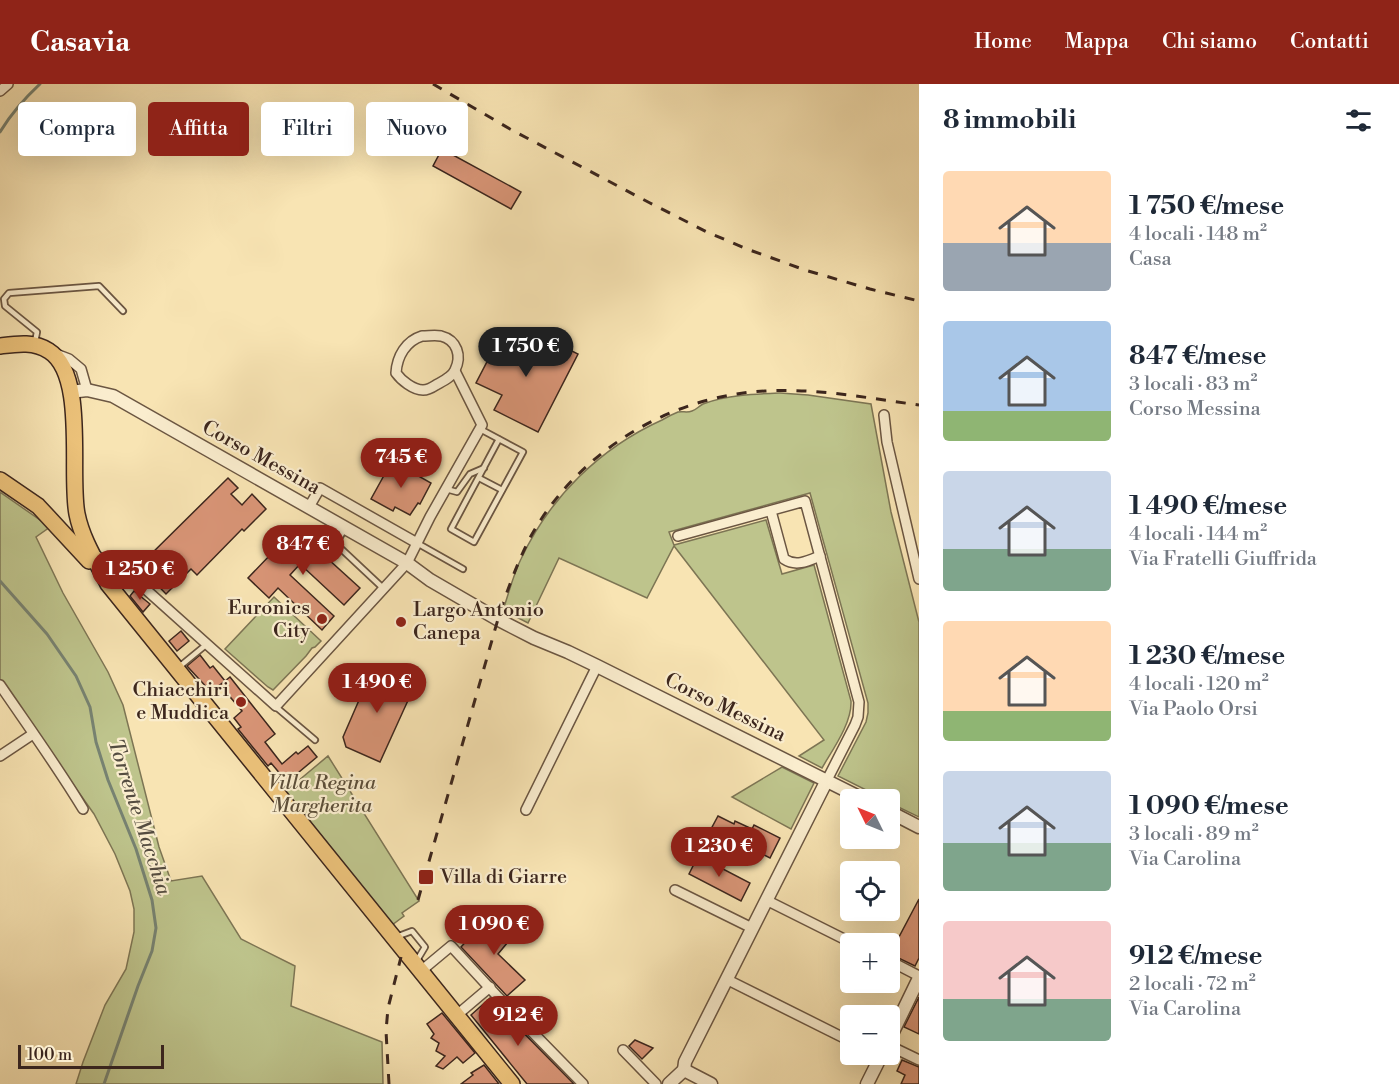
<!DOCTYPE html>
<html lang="it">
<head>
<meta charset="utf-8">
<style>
  :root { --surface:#fff; --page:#f2f2f3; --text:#1f2937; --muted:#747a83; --accent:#8f2418 }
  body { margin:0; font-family:"Libre Bodoni",serif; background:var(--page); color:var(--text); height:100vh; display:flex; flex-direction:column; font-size:22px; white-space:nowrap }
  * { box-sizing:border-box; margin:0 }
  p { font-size:20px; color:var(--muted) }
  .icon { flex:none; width:33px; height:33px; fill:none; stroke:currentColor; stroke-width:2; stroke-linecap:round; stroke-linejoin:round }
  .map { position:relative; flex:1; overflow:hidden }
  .drawer { display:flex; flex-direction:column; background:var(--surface); width:480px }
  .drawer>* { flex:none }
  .top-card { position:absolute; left:18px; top:18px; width:570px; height:54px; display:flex; gap:12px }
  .needle { width:39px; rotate:313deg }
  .tools { position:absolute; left:840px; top:705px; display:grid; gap:12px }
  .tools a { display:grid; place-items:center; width:60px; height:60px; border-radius:6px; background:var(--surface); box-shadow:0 6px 24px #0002; font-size:30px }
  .scale { position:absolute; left:18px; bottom:15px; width:146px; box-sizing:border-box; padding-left:6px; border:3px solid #3c261d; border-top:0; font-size:16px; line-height:21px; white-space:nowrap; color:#3c261d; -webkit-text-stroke:4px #faedce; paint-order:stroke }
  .price { position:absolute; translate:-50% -51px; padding:0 14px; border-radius:21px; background:var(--accent); color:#fff; font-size:20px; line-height:39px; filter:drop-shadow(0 2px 3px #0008) }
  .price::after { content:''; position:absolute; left:50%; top:36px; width:18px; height:14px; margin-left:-9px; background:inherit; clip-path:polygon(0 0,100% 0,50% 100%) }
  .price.on { background:#222; color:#fff }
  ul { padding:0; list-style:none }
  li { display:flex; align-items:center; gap:18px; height:150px; padding:0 24px }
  li span { display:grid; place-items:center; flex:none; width:168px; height:120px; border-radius:6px; color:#555 }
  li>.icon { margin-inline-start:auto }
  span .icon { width:72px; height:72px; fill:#fffc; stroke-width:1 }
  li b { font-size:26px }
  h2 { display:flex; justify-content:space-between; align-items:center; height:72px; padding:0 24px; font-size:26px }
  .pill { padding:0 21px; border-radius:6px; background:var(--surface); box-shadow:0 6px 24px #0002; font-size:21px; line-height:54px }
  .pill.on { background:var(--accent); color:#fff }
  header { display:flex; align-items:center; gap:36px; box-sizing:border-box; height:84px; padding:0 30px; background:var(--accent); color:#fff }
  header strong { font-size:28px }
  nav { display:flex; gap:33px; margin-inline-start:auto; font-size:21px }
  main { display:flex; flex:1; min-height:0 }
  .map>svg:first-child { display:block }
  .green { fill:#bec48c; stroke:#7d7554; stroke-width:1.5 }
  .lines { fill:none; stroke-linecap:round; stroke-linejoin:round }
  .stream { stroke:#778271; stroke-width:3 }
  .building { fill:#d99577; stroke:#3c261d; stroke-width:1.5 }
  .service-casing { stroke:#6b5642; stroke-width:8 }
  .minor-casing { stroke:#6b5642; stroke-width:12 }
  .tertiary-casing { stroke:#6b5642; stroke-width:15 }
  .primary-casing { stroke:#3c261d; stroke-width:18 }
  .service { stroke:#faedce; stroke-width:4.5 }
  .minor { stroke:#faedce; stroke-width:9 }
  .tertiary { stroke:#faedce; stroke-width:12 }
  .primary { stroke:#ecc27a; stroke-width:15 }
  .rail { stroke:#3c261d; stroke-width:3; stroke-dasharray:10 10; stroke-linecap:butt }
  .poi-dot { fill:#8f2418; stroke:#faedce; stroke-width:2 }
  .labels { text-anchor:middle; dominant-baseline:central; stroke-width:4.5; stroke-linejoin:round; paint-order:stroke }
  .street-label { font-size:20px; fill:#3c261d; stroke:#faedce }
  .poi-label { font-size:20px; fill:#3c261d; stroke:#faedce; text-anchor:end }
  .park-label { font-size:20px; font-style:italic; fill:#5c4e39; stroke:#faedce }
  .water-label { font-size:21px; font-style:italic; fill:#544c40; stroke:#faedce }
</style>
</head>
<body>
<header>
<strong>Casavia</strong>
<nav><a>Home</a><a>Mappa</a><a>Chi siamo</a><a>Contatti</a></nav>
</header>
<main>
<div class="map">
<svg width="919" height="1000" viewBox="0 0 919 1000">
  <rect width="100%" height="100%" fill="#f8e4b3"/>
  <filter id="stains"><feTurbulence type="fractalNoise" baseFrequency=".00333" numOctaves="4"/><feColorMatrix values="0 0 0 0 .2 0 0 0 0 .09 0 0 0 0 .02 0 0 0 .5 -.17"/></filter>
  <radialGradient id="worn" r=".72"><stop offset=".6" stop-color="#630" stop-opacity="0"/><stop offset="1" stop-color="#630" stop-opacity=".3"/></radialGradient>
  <g class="green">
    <path d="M780 309 808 311 871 320 891 428 919 538V733L890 719V716L884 715 838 692 866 638 868 629V619L810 409 669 448 674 461 766 436 782 490 814 481 851 617C852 639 833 665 822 684L799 672 824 656 674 462 647 514 559 474 528 539 503 526C509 509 513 491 521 475 550 413 600 364 662 336 667 333 673 330 678 328 683 327 687 329 692 327 696 326 699 322 703 320 727 311 755 310 780 309Z"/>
    <path d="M0 408 50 443 36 453 63 509 108 588 123 621 159 763 171 797 202 792 241 855 295 882 291 922 382 958 383 1000H76L83 978 105 921 126 885 134 848V825L130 807 115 770 94 730 0 597Z"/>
    <path d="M274 513 321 557 315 563 312 564 306 572 273 606 268 603 225 565Z"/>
    <path d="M328 672 419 817 402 829 404 832 392 841 286 707Z"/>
    <path d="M782 683 814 699 791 745 732 713Z"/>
  </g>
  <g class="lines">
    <g class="stream">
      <path d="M0 48C11 30 25 14 40 0"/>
      <path d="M0 497 47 550 76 592 90 623 96 658 108 696 136 765 152 816 156 844 152 867 138 902 104 1000"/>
    </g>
  </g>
  <g class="building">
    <path d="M442 65 521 108 511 125 433 82Z"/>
    <path d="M503 247 544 268 550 256 578 270 538 348 494 326 502 311 476 299Z"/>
    <path d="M392 377 431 399 420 420 418 419 410 431 395 423 393 427 371 415Z"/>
    <path d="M228 394 238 404 231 410 242 421 252 410 266 425 244 447 242 445 197 491 191 485 166 510 139 482Z"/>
    <path d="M297 443 317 462 316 464 360 504 344 521 300 480 290 491 334 532 322 546 278 504 269 514 248 494Z"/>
    <path d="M134 507 150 520 143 528 130 512Z"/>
    <path d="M181 547 189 557 177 567 169 557Z"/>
    <path d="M200 571 210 584 213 582 225 597 211 608 187 582Z"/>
    <path d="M373 584 415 601 380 678 346 663 343 653Z"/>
    <path d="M230 593 275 650 265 658 282 680 296 668 298 670 308 662 317 673 287 698 271 679 268 682 238 645 241 643 234 634 242 627 220 601Z"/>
    <path d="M718 732 734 740 735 737 752 745 754 741 780 754 770 774 727 752 726 755 710 747Z"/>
    <path d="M698 772 750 799 741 817 689 790Z"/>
    <path d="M919 815V874L915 882 890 870Z"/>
    <path d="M486 837 499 848 507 838 517 847 498 870 525 896 507 912 461 863 473 850 474 851Z"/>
    <path d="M919 913V950L904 943Z"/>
    <path d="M490 914 493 918 574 1000H527L471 931Z"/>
    <path d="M442 929 475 969 463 979 457 973 443 985 436 982 445 972 436 967 439 959 431 954 434 950 427 940Z"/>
    <path d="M635 956 653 964 642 975 629 962Z"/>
    <path d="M902 976 919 983V1000H901L905 991 897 987Z"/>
    <path d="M484 981 499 1000H461L473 991 471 989Z"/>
  </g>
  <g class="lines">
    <g class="service-casing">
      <g id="service">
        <path d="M35 258 37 248 5 222 4 215 9 209 99 202 123 227"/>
        <path d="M480 345 523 368 474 458 451 445 499 355"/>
        <path d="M479 394 502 406"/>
        <path d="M446 405 457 408 470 390 484 384"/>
        <path d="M344 446 336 460 384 505"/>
        <path d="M417 459 463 485"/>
        <path d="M179 583 207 560"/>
        <path d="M276 623 315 656"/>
        <path d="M396 853 412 847 425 863 416 878"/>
      </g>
    </g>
    <g class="minor-casing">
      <g id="minor">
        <path d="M0 7 8 0"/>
        <path d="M422 252C429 252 435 251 441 252 457 256 462 272 455 286 452 293 443 297 436 301 433 303 427 306 423 306 413 306 401 296 396 289 397 272 406 257 422 252Z"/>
        <path d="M56 270 69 275 81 285 87 306"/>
        <path d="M884 331 887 358 919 495"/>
        <path d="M309 423 320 404 417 459"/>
        <path d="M771 427 784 475C796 483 808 477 820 472"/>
        <path d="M678 452 805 417 859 618 858 633 855 641 827 696"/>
        <path d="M94 470 142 502 276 622 407 479 430 433 482 341 455 287"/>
        <path d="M0 601C28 642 57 682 83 725"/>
        <path d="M0 672 33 650"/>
        <path d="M526 726 597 582"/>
        <path d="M675 806 752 844"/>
        <path d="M766 816 854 860"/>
        <path d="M890 877 919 892"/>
        <path d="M421 887 451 862 498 913 583 1000"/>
        <path d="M726 895 850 957"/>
        <path d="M457 931 490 903"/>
        <path d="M890 962 919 976"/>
        <path d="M623 966 656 1000"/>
      </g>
    </g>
    <g class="tertiary-casing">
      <g id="tertiary">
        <path d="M70 308 87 306 113 312 407 479 430 496 499 536 534 554 568 568 597 582 865 716"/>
        <path d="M890 728 919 743"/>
        <path d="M890 954 919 894"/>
        <path d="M684 986 685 978 827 696"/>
        <path d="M684 986 711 1000"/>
        <path d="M669 1000 684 986"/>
        <path d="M867 1000 882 970"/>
      </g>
    </g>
    <g class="primary-casing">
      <g id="primary">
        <path d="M0 262C16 260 34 257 49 267 87 291 69 390 77 430 82 455 96 477 108 500L512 1000"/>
        <path d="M0 396 38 422 89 477"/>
      </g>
    </g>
    <use href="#service" class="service"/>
    <use href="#minor" class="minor"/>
    <use href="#tertiary" class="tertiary"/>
    <use href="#primary" class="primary"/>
    <g class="rail">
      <path d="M433 0 510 45 650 119 707 148 747 165 805 186 870 205 919 217"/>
      <path d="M418 816 500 528C509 502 518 477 531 452 578 368 669 312 765 307 816 304 868 314 919 321"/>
      <path d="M389 1000 386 947 388 924 401 873"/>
    </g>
  </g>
  <g class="poi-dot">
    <circle cx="322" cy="535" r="6"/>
    <circle cx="401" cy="538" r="6"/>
    <circle cx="241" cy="618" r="6"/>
    <rect x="418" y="785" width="16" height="16" rx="3"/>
  </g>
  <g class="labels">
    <g class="street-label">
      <text transform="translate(261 374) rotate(29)">Corso Messina</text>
      <text transform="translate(725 624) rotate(26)">Corso Messina</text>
    </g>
    <g class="poi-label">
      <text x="310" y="524">Euronics<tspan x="310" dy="23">City</tspan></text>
      <text x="413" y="526" text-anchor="start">Largo Antonio<tspan x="413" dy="23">Canepa</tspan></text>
      <text x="229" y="606">Chiacchiri<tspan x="229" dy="23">e Muddica</tspan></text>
      <text x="440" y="793" text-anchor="start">Villa di Giarre</text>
    </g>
    <g class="park-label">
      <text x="322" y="699">Villa Regina<tspan x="322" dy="23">Margherita</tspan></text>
    </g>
    <g class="water-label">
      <text transform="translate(139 733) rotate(72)">Torrente Macchia</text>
    </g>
  </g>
  <rect width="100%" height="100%" filter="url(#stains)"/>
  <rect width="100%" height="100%" fill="url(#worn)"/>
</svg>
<div class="tools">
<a><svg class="needle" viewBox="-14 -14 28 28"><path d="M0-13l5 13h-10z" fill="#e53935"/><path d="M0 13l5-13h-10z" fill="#747a83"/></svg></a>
<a><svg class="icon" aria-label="locate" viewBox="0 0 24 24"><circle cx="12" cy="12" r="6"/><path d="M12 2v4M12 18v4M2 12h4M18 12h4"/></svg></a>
<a>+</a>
<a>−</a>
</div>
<div class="scale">100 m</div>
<b class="price on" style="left:526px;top:294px">1 750 €</b>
<b class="price" style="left:401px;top:405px">745 €</b>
<b class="price" style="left:303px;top:492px">847 €</b>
<b class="price" style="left:140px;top:517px">1 250 €</b>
<b class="price" style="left:377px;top:630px">1 490 €</b>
<b class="price" style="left:719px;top:794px">1 230 €</b>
<b class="price" style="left:494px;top:872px">1 090 €</b>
<b class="price" style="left:518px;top:963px">912 €</b>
<div class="top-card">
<a class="pill">Compra</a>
<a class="pill on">Affitta</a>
<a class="pill">Filtri</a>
<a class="pill">Nuovo</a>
</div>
</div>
<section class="drawer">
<h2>8 immobili<svg class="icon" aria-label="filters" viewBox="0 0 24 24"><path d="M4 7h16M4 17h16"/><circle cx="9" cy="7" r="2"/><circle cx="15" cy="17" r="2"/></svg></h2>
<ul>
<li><span style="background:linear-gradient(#ffd9b3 60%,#9aa5b1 0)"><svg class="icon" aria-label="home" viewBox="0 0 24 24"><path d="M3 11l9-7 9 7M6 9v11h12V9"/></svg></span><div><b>1 750 €/mese</b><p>4 locali · 148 m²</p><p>Casa</p></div></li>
<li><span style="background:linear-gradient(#a9c7e8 75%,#8fb573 0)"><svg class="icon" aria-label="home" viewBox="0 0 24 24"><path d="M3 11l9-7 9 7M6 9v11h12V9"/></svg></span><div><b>847 €/mese</b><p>3 locali · 83 m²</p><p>Corso Messina</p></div></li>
<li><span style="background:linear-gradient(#c9d6e8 65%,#7fa58c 0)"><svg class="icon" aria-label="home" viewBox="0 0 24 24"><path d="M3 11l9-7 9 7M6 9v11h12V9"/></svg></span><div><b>1 490 €/mese</b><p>4 locali · 144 m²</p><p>Via Fratelli Giuffrida</p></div></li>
<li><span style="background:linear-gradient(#ffd9b3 75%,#8fb573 0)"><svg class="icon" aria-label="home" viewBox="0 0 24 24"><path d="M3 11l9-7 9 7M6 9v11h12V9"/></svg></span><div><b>1 230 €/mese</b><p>4 locali · 120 m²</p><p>Via Paolo Orsi</p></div></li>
<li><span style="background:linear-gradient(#c9d6e8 60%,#7fa58c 0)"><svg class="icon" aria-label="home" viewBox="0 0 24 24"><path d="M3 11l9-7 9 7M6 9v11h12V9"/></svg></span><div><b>1 090 €/mese</b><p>3 locali · 89 m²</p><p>Via Carolina</p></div></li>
<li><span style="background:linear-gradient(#f6c9c9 65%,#7fa58c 0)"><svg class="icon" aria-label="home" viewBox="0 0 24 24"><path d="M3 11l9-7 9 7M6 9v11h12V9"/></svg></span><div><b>912 €/mese</b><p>2 locali · 72 m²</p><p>Via Carolina</p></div></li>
</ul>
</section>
</main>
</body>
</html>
